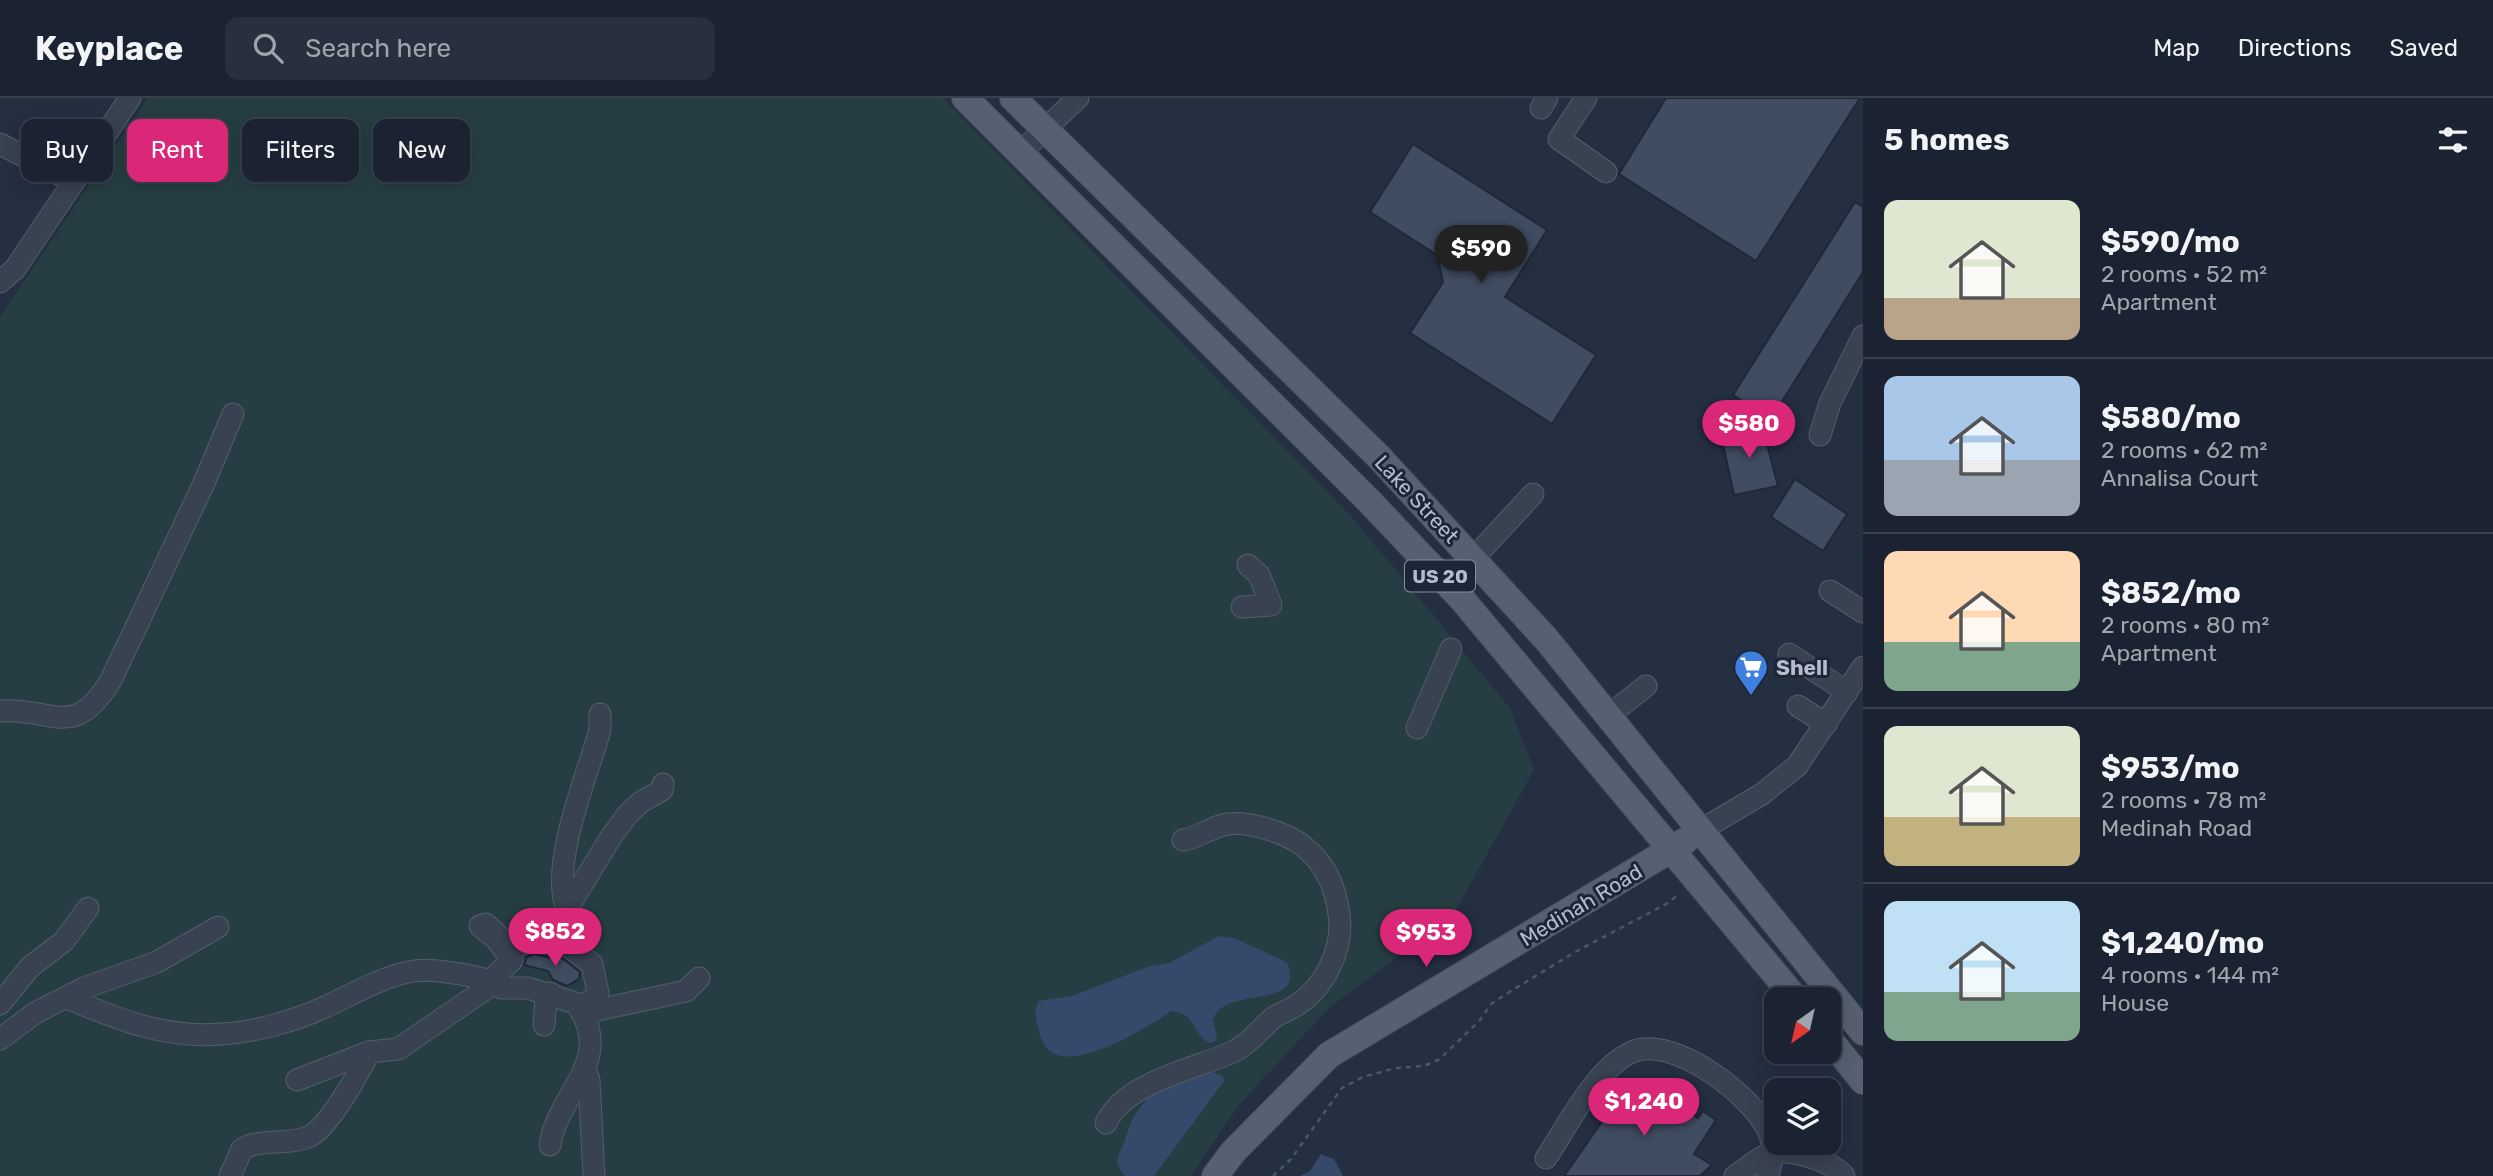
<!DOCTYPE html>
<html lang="en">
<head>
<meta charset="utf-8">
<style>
  :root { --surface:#1b2332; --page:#282f3e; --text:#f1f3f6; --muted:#a0a4ac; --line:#39404d; --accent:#db2777 }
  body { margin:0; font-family:Rubik,sans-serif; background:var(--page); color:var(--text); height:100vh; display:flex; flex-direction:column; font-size:26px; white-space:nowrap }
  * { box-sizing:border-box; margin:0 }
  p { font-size:23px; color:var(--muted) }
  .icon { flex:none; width:38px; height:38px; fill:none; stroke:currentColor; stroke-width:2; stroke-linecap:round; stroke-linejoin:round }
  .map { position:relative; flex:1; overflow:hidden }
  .sheet { display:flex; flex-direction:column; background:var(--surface); width:630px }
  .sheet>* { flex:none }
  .top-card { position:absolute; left:21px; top:21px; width:665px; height:63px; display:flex; gap:14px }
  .needle { width:46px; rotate:214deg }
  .tools { position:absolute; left:1764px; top:889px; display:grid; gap:14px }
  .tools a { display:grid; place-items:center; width:77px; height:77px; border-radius:14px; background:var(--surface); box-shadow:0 4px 18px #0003,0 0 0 2px var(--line); font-size:35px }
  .price { position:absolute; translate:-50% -60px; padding:0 16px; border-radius:24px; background:var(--accent); color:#fff; font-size:23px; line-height:46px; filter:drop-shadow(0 2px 4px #0008) }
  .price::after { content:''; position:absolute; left:50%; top:42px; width:21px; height:16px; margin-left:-10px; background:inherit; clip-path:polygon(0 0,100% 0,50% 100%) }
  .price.selected { background:#222; color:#fff }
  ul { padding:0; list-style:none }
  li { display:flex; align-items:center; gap:21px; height:175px; padding:0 21px }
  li+li { border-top:2px solid var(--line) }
  li span { display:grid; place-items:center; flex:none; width:196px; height:140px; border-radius:14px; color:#555 }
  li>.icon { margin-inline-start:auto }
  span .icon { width:84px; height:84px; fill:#fffc; stroke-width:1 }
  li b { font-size:30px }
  h2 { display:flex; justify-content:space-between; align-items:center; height:84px; padding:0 21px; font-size:30px }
  .pill { padding:0 24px; border-radius:14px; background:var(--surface); box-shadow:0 4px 18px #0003,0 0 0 2px var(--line); font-size:24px; line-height:63px }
  .pill.selected { background:var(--accent); color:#fff }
  header { display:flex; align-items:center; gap:42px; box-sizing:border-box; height:98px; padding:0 35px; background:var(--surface); border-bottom:2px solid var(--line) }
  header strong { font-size:33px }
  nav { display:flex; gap:38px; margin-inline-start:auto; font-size:24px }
  .search { width:490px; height:63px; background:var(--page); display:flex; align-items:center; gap:18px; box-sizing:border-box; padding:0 24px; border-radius:14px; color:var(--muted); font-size:26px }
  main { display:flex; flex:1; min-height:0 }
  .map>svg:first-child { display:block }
  .green { fill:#263e43 }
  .water { fill:#37496a }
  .building { fill:#404c62; stroke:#1f2839; stroke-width:2 }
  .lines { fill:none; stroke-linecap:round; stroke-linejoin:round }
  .minor-casing { stroke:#545d6c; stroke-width:23 }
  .major-casing { stroke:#424b5b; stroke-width:28 }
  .path { stroke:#455b5f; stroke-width:2.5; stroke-dasharray:5 5; stroke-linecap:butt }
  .minor { stroke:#394251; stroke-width:21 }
  .major { stroke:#576071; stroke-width:26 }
  .labels { text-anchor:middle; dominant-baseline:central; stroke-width:6; stroke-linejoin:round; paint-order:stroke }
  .shield { fill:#1d2637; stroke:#87909f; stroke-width:2 }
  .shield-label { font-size:19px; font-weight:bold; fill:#b5bdcc }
  .street-label { font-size:21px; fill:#b5bdcc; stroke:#1d2637 }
  .poi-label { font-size:21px; font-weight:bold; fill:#b5bdcc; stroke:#1d2637; text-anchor:start }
</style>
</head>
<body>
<header>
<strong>Keyplace</strong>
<div class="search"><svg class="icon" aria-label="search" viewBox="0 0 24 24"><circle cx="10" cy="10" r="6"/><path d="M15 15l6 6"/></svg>Search here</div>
<nav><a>Map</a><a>Directions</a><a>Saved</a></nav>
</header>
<main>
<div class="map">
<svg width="1863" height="1078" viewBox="0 0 1863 1078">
  <rect width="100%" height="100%" fill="#242f42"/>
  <path class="green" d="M148 0H943L1351 418 1510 610 1534 672 1452 819 1329 910 1237 1009 1191 1078H0V219Z"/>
  <g class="water">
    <path d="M1219 838 1234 840 1280 861 1287 865C1307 913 1225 887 1213 921L1217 939 1214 944 1209 945C1192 935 1195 914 1171 913 1149 929 1076 974 1050 953 1039 944 1037 925 1035 912L1039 903 1072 898 1150 868 1169 865Z"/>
    <path d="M1213 974 1223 978 1224 983 1154 1078H1125C1110 1061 1121 1056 1126 1039 1140 991 1169 987 1213 974Z"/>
    <path d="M1321 1056 1334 1061 1343 1078H1300L1310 1073Z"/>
  </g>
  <g class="building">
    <path d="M1666 0H1860L1756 163 1619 76Z"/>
    <path d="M1413 46 1547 132 1505 199 1596 257 1552 326 1410 235 1443 184 1437 157 1370 114Z"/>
    <path d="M1855 104 1863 109V174L1771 321 1733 297Z"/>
    <path d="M1765 327 1769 342 1766 343 1778 388 1734 397 1721 337Z"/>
    <path d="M1795 381 1847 416 1823 453 1771 419Z"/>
    <path d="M534 856 551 860 558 857 580 874 579 881 567 888 553 882 548 873 524 867 527 859Z"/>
    <path d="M1617 982 1633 993 1643 988 1654 996 1657 992 1698 1020 1703 1013 1716 1022 1694 1056 1712 1067 1700 1078H1564L1608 1015 1599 1009Z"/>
  </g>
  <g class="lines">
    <g class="minor-casing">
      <g id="minor">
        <path d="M1586 0 1559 41 1606 74"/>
        <path d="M1541 10 1547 0"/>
        <path d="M0 46 72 83"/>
        <path d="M1020 55 1078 0"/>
        <path d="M0 184 15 171 130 0"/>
        <path d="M1820 337 1830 305 1863 238"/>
        <path d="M1473 461 1533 396"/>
        <path d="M1830 493 1863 514"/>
        <path d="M1242 509 1271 507 1259 477 1248 467"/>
        <path d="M1789 556 1847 594"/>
        <path d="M1798 608 1826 626"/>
        <path d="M0 613C53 609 73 644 111 582L204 385 233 316"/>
        <path d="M1608 618 1646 588"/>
        <path d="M1417 630 1451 551"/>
        <path d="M1701 732 1762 696 1797 668 1863 569"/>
        <path d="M566 809C551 763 587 678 600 632V616"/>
        <path d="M564 816 611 739 628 716 641 704 662 692 663 686"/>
        <path d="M67 900C117 921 166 941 222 936 255 934 295 923 325 909 353 896 383 878 414 873 430 870 491 878 501 890H528L581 907 596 901 598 895 592 866 552 836 511 850 486 826 480 828 496 841 512 862 496 877V884L398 951 369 954 297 982"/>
        <path d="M0 906 30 869 64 843 88 810"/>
        <path d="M583 915 686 893 699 880"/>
        <path d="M544 927 546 900 550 895"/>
        <path d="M0 941 35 915 84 890 157 864 218 829"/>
        <path d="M585 971 589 982 594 1078"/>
        <path d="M1106 1025C1125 985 1190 972 1228 956 1248 948 1258 933 1273 920 1279 915 1286 914 1292 910 1324 892 1344 852 1339 816 1335 788 1326 766 1303 748 1287 735 1249 723 1228 726 1212 728 1199 740 1183 742"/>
        <path d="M550 1047C557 996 617 961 576 906"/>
        <path d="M1546 1060C1568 1027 1596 970 1632 954 1673 936 1756 999 1770 1037 1775 1052 1772 1062 1768 1078"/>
        <path d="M230 1078 242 1051 248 1048C267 1041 289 1047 308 1039 328 1031 359 975 369 954"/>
        <path d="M1735 1078C1747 1070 1760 1058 1773 1055 1792 1051 1832 1063 1844 1078"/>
      </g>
    </g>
    <g class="major-casing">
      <g id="major">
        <path d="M965 0 1370 404 1461 500 1796 901"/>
        <path d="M1013 0 1379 359 1547 542 1863 934"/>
        <path d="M1829 941 1863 983"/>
        <path d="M1215 1078 1233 1054 1329 957 1685 743"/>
      </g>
    </g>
    <path class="path" d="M1273 1078 1291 1061 1342 990 1363 979 1396 970 1424 968 1440 961 1480 922 1491 906 1511 893 1575 854 1670 804 1679 795"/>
    <use href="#minor" class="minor"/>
    <use href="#major" class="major"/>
  </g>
  <defs>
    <g id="supermarket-pin" transform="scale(1.75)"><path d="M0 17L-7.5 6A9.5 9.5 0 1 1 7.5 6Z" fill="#3f7fe0" stroke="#1d2637"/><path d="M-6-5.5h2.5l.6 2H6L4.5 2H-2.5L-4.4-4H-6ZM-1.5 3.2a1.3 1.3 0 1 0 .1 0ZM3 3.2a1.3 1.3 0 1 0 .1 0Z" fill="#fff"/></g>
  </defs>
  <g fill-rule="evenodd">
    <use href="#supermarket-pin" x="1751" y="569"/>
  </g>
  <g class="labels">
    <rect class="shield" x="1405" y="462.5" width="70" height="31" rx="5"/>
    <g class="shield-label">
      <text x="1440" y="478">US 20</text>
    </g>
    <g class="street-label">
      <text transform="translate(1417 401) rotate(47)">Lake Street</text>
      <text transform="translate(1581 807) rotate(-31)">Medinah Road</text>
    </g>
    <g class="poi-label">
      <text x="1776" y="569">Shell</text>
    </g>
  </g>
</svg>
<div class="tools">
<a><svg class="needle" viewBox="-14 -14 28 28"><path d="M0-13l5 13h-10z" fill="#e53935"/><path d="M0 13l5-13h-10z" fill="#a0a4ac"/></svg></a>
<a><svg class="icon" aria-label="layers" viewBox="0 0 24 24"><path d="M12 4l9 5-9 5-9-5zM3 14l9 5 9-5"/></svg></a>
</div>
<b class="price selected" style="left:1481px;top:187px">$590</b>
<b class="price" style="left:1749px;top:362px">$580</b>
<b class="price" style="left:555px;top:870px">$852</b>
<b class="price" style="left:1426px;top:871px">$953</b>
<b class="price" style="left:1644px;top:1040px">$1,240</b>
<div class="top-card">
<a class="pill">Buy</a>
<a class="pill selected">Rent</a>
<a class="pill">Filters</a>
<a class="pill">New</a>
</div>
</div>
<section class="sheet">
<h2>5 homes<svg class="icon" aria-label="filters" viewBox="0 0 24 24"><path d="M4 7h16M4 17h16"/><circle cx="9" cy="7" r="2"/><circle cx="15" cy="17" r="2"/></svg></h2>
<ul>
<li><span style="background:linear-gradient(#dfe7d0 70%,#b9a48a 0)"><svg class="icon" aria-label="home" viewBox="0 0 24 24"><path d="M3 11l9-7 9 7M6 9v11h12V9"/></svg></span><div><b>$590/mo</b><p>2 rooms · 52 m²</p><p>Apartment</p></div></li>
<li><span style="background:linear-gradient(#a9c7e8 60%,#9aa5b1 0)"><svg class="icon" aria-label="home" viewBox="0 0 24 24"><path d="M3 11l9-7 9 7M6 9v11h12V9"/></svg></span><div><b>$580/mo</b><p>2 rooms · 62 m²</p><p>Annalisa Court</p></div></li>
<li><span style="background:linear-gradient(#ffd9b3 65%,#7fa58c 0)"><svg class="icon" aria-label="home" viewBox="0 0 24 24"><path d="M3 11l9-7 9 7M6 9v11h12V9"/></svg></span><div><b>$852/mo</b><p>2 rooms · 80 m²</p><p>Apartment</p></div></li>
<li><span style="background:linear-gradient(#dfe7d0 65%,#c2b280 0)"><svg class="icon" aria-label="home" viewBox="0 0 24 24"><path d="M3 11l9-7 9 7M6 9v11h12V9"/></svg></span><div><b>$953/mo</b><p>2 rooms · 78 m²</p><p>Medinah Road</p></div></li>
<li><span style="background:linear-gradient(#bfe0f5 65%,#7fa58c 0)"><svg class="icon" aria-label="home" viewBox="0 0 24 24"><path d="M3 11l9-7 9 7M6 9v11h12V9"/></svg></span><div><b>$1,240/mo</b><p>4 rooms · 144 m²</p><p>House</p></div></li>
</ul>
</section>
</main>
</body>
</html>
